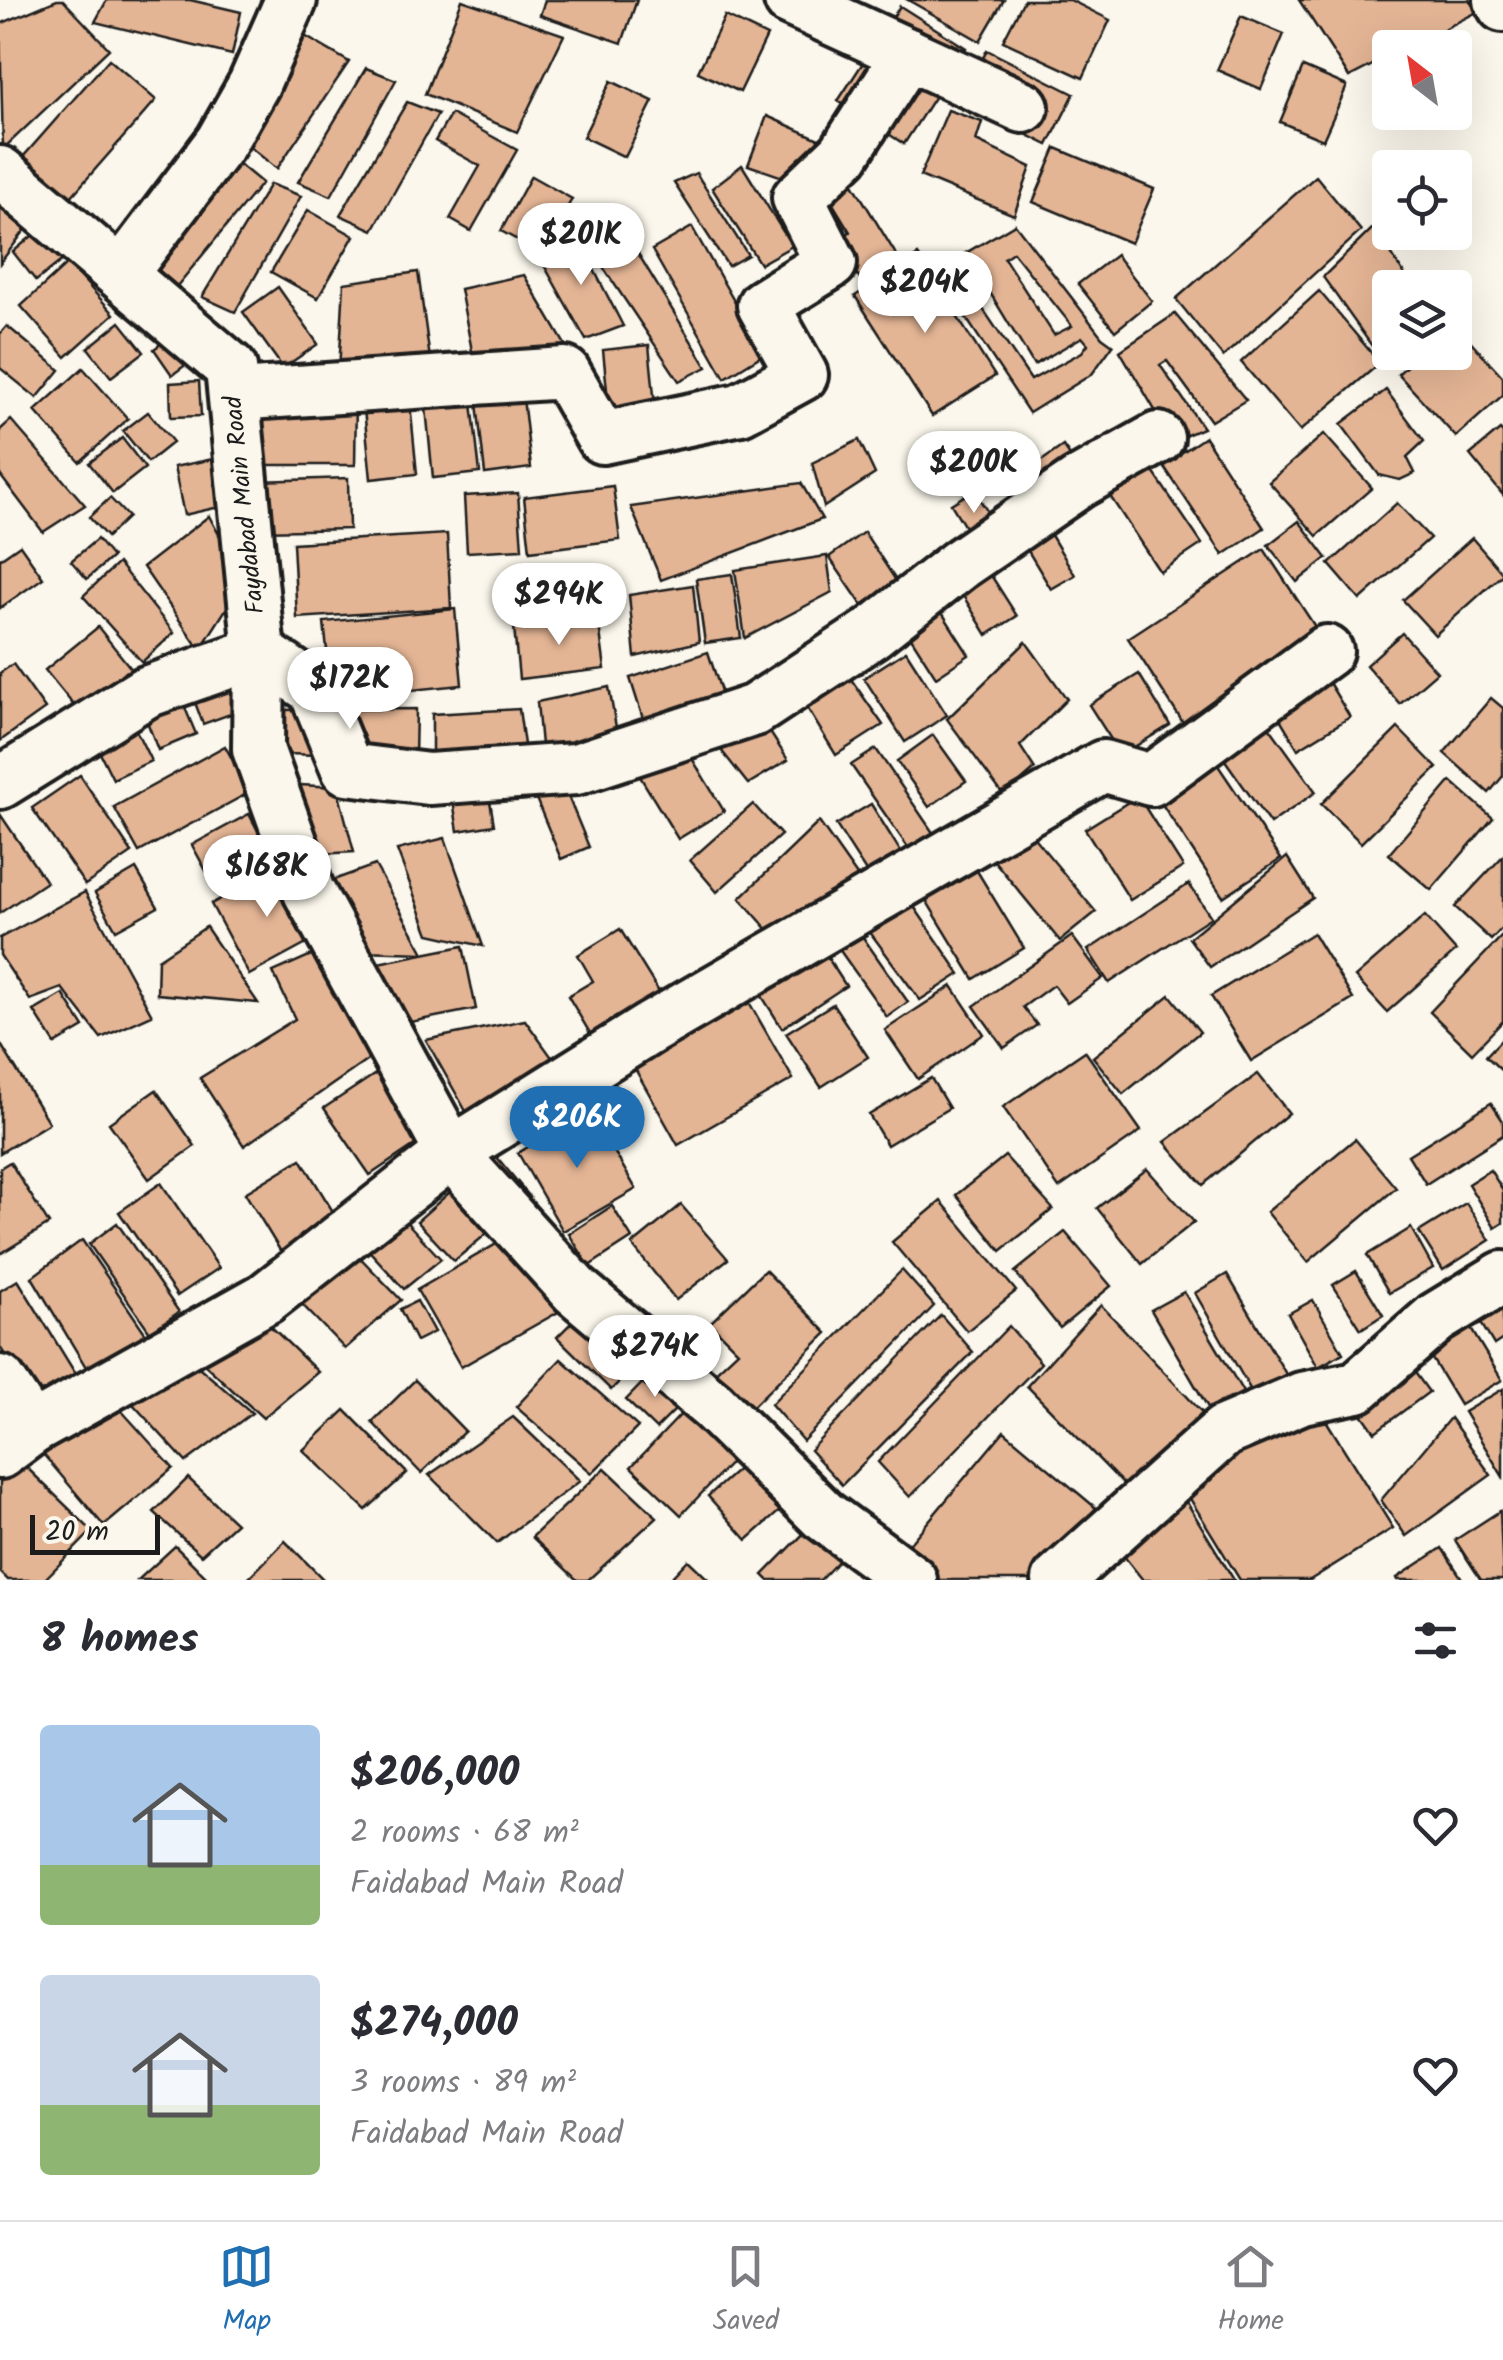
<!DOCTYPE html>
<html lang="en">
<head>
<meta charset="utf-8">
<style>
  :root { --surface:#fff; --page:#f7f7f7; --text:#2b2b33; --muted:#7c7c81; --line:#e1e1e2; --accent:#1f6fb2 }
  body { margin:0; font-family:Kalam,sans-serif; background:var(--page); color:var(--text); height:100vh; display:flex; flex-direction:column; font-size:38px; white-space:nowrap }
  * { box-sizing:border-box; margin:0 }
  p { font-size:32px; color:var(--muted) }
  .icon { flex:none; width:55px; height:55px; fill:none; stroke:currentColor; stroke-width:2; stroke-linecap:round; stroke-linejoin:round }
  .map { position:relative; height:1580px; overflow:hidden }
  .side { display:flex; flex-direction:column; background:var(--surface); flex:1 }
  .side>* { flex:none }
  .needle { width:65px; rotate:329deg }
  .tools { position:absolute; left:1372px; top:30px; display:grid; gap:20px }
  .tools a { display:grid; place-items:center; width:100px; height:100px; border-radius:10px; background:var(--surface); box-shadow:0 10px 40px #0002; font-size:50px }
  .scale { position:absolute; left:30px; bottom:25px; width:130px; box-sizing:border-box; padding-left:10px; border:5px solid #1c1c1c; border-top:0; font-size:28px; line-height:35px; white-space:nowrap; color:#1c1c1c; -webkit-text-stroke:8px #fbf7ec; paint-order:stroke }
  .price { position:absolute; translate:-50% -85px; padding:0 22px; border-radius:35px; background:#fff; color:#222; font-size:32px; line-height:65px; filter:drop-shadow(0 2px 5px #0008) }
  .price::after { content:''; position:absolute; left:50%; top:60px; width:30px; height:22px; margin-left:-15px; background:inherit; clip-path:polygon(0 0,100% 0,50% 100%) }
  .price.active { background:var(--accent); color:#fff }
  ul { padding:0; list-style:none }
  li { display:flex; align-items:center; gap:30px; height:250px; padding:0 40px }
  li span { display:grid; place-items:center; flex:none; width:280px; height:200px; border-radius:10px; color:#555 }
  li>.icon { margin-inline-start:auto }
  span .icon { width:120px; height:120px; fill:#fffc; stroke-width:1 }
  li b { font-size:42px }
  h2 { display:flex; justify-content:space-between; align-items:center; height:120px; padding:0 40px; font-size:42px }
  .dock { display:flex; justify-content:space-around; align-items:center; height:140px; border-top:2px solid var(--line); background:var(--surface); font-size:28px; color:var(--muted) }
  .dock a { display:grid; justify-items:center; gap:5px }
  .dock .active { color:var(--accent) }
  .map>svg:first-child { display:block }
  .building { fill:#e4b595; stroke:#1c1c1c; stroke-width:2.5; fill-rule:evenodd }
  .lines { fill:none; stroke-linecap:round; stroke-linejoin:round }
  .minor-casing { stroke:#1c1c1c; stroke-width:58 }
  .minor { stroke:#fbf7ec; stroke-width:50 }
  .labels { text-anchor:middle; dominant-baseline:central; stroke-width:8; stroke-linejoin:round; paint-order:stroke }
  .street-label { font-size:25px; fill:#1c1c1c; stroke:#fbf7ec }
</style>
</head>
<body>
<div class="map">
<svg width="1503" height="1580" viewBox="0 0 1503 1580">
  <rect width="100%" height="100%" fill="#fbf7ec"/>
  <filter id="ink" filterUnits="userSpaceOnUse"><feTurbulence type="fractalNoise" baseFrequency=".01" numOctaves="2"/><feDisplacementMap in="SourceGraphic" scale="20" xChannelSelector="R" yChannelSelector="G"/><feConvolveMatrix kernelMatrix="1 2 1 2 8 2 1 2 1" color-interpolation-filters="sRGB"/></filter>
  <g filter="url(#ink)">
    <g class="building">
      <path d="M57 0H63L109 49 3 149 0 24Z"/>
      <path d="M107 0H190L241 12 232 55 95 22Z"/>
      <path d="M462 0 564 35 517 132 425 94Z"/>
      <path d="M545 0H637L622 43 540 15Z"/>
      <path d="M908 0H1004L980 41Z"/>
      <path d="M1024 0H1070L1110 20 1083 78 1003 41Z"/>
      <path d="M1299 0H1469L1477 12 1407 48H1390V56L1349 77Z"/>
      <path d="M900 6 966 48 904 144 838 101Z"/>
      <path d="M725 16 767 36 740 92 698 72Z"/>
      <path d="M1241 16 1284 34 1261 89 1217 70Z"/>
      <path d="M274 18 349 62 277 169 235 135Z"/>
      <path d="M987 50 1074 94 1048 145 961 102Z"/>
      <path d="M109 59 156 100 63 206 16 165Z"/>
      <path d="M1303 67 1347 86 1323 140 1280 122Z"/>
      <path d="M366 68 396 80 331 196 298 182Z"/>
      <path d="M611 81 653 101 625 157 583 137Z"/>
      <path d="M407 102 438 114 373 230 340 215Z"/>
      <path d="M948 110 982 122 976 141 1031 167 1014 215 920 176Z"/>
      <path d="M451 114 517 150 471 231 450 219 480 166 435 141Z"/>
      <path d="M767 116 828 143 800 183 748 165Z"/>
      <path d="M215 144 262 183 177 286 130 246Z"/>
      <path d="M1056 148 1154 189 1131 243 1033 202Z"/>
      <path d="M742 165 792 246 760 264 712 188Z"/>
      <path d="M696 173 748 255 728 266 674 183Z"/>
      <path d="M531 176 572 199 541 253 501 231Z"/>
      <path d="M1316 176 1361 231 1223 357 1176 299Z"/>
      <path d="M850 179 897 256 860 279 837 241 850 232 827 194Z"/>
      <path d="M270 184 301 196 235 312 202 297Z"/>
      <path d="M0 196 32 221 0 263Z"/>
      <path d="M308 210 354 236 318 298 271 272Z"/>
      <path d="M1015 224 1102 337 1113 345 1092 374 1029 413 935 271ZM1013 252 1072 326 1054 335 1004 258ZM978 273 1034 365 1082 337 1088 344 1082 352 1031 380 964 281Z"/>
      <path d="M45 225 69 255 36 281 13 252Z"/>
      <path d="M571 225 623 326 586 340 544 265Z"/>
      <path d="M692 227 764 354 725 378 652 250Z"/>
      <path d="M1374 227 1413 288H1390V347L1379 356 1323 277Z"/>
      <path d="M625 232 707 367 679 381 595 255Z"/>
      <path d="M918 255 995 376 932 416 855 296Z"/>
      <path d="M1116 255 1152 301 1115 331 1078 284Z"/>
      <path d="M68 263 114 314 66 357 21 306Z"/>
      <path d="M418 272 431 366 339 371 344 283Z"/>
      <path d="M524 275 570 353 473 356 460 289Z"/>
      <path d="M278 287 318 344 283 368 243 312Z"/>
      <path d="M1319 291 1380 363 1300 431 1241 362Z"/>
      <path d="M1175 314 1246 400 1211 421 1167 361 1160 365 1203 428 1173 441 1120 351Z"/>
      <path d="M120 322 144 352 111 377 88 348Z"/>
      <path d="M1455 324 1503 377V395L1456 437 1398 374 1421 352H1455Z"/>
      <path d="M7 326 60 370 37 398 0 368V334Z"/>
      <path d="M175 333 195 358 172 375 154 349Z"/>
      <path d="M649 345 656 415 610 420 603 350Z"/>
      <path d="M83 368 128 419 80 462 35 411Z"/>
      <path d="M199 381 201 416 171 417 170 383Z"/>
      <path d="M1386 390 1424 441 1407 457 1415 473 1400 480 1379 475 1341 424Z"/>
      <path d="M253 398 356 399 355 465H252Z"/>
      <path d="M523 398 531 468 485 474 477 403Z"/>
      <path d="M410 403 417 474 371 479 364 409Z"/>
      <path d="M472 403 480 473 433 478 426 408Z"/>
      <path d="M148 412 173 442 148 462 123 431Z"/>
      <path d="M11 420 85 505 43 532 0 475V430Z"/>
      <path d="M1500 430 1503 433V495L1470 455Z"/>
      <path d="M1324 434 1372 488 1317 536 1269 482Z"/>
      <path d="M1205 437 1264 528 1223 555 1163 465Z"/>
      <path d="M122 438 145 468 113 493 89 463Z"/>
      <path d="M859 440 875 474 824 507 812 463Z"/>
      <path d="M1063 446 1082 473 1046 498 1027 471Z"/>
      <path d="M1141 454 1202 544 1160 572 1100 481Z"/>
      <path d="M218 458 228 505 184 515 174 467Z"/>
      <path d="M348 478 349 529 261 531 260 481Z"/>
      <path d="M801 483 822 519 661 580 631 507Z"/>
      <path d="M613 486 620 540 530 551 524 497Z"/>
      <path d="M974 490 997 527 974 542 951 504Z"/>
      <path d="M518 493 522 549 467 552 464 496Z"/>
      <path d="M110 498 128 517 107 537 89 517Z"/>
      <path d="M1397 503 1430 538 1360 600 1329 564Z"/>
      <path d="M209 516 244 581 200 650 143 567Z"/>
      <path d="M1040 517 1075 575 1051 589 1016 531Z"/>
      <path d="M1299 521 1327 558 1297 582 1268 545Z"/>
      <path d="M864 532 897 582 862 605 829 557Z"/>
      <path d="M447 534 451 608 297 618 293 543Z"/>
      <path d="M1472 538 1503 574 1435 635 1403 600Z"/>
      <path d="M97 539 112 557 87 579 71 561Z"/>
      <path d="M20 545 43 578 0 608V559Z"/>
      <path d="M1264 549 1327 645 1191 735 1128 638Z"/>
      <path d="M827 556 832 592 745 638 735 570Z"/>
      <path d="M980 558 1017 616 987 635 951 576Z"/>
      <path d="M118 563 174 633 142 662 83 596Z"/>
      <path d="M732 574 741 638 705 643 696 579Z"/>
      <path d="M693 585 699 642 635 657 629 595Z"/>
      <path d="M934 600 969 655 936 677 901 622Z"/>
      <path d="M455 609 462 685 332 698 324 622Z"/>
      <path d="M598 617 605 669 519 679 514 627Z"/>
      <path d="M98 627 133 671 80 713 45 670Z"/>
      <path d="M1402 633 1437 672 1400 704 1366 665Z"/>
      <path d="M1026 642 1067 699 1020 746 1035 769 1004 796 947 719Z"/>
      <path d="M906 651 947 715 905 742 864 678Z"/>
      <path d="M708 652 722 694 643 719 630 678Z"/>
      <path d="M839 662 883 725 836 755 796 690Z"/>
      <path d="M13 664 45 709 0 741V673Z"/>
      <path d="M234 673 247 708 203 724 190 689Z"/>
      <path d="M1139 674 1170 725 1121 755 1089 705Z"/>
      <path d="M1328 681 1350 717 1298 749 1276 712Z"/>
      <path d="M609 687 619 745 542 756 537 702Z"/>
      <path d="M180 696 196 734 158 750 143 711Z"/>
      <path d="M1491 698 1503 708V776L1489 793 1444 753Z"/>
      <path d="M416 709 415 758 287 754 278 710Z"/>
      <path d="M519 709 526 759 432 760V714Z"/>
      <path d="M131 720 151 761 113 779 93 739Z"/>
      <path d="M762 720 788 760 748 784 709 735Z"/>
      <path d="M1265 721 1316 792 1270 824 1220 753Z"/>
      <path d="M1398 728 1437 768 1361 843 1321 804Z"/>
      <path d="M933 735 966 781 929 807 897 761Z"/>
      <path d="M682 742 724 811 678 839 636 770Z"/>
      <path d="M225 746 250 792 139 852 114 807Z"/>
      <path d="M876 749 940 843 916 859 851 765Z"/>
      <path d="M1213 758 1281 859 1223 897 1156 795Z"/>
      <path d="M80 775 132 853 85 885 32 808Z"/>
      <path d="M560 777 589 847 561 859 532 789Z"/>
      <path d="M1451 781 1493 818 1431 890 1389 854Z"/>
      <path d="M261 783 337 787 354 852 281 856Z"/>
      <path d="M487 783 494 825 458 831 451 789Z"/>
      <path d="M1138 796 1183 867 1130 900 1085 829Z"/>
      <path d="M753 804 781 835 717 892 690 860Z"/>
      <path d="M871 804 909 865 876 887 836 825Z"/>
      <path d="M0 814 46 882 0 913Z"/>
      <path d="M249 814 271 855 214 885 192 845Z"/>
      <path d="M819 822 864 886 777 940 740 898Z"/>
      <path d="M1026 828 1096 912 1060 941 991 857Z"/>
      <path d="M445 838 483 946 429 934 397 850Z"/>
      <path d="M968 856 1024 948 974 979 918 887Z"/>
      <path d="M1503 856V927L1491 940 1455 907Z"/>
      <path d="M1287 857 1313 898 1210 967 1189 938Z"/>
      <path d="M285 864 323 935 249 975 211 904Z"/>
      <path d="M375 865 424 953 361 951 325 883Z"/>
      <path d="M136 869 158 907 116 930 95 893Z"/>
      <path d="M1189 884 1211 917 1109 983 1088 950Z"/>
      <path d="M85 892 152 1015 101 1038 62 988 30 1000 0 955V938Z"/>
      <path d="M904 892 960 974 920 1000 858 916Z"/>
      <path d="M1425 916 1456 951 1387 1012 1355 977Z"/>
      <path d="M851 920 908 1002 887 1017 829 935Z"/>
      <path d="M206 927 258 1003 157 994 158 959Z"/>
      <path d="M620 929 664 1000 594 1040 568 996 593 981 578 955Z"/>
      <path d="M1313 933 1353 999 1251 1061 1211 996Z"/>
      <path d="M1503 935V1021L1472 1053 1430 1012Z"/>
      <path d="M1072 936 1103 978 1067 1003 1053 985 1023 1007 1037 1025 1004 1048 974 1006Z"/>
      <path d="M815 938 846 986 782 1028 751 979Z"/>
      <path d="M336 944 382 1050 244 1146 200 1078 295 1019 273 972Z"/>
      <path d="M463 946 476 1009 380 1028 368 965Z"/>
      <path d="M952 986 984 1034 918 1079 885 1030Z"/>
      <path d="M63 994 84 1027 55 1044 34 1011Z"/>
      <path d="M1170 995 1200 1032 1123 1094 1093 1057Z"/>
      <path d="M749 1002 793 1079 678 1145 634 1067Z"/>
      <path d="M833 1004 868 1057 821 1087 786 1033Z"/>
      <path d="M525 1020 556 1063 467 1113 426 1040Z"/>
      <path d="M1503 1038V1072L1486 1056Z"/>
      <path d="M0 1043 49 1123 0 1153Z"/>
      <path d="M1085 1051 1141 1131 1059 1188 1003 1107Z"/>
      <path d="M392 1063 437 1130 370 1175 324 1108Z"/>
      <path d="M1258 1074 1289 1113 1203 1185 1165 1142Z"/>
      <path d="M931 1078 949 1108 887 1145 869 1115Z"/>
      <path d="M156 1090 195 1146 149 1179 109 1123Z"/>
      <path d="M1491 1103 1503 1121V1135L1426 1184 1408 1155Z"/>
      <path d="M590 1110 636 1189 563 1231 518 1153Z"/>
      <path d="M1355 1139 1396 1188 1308 1262 1267 1212Z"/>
      <path d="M486 1144 530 1197 513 1210 469 1157Z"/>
      <path d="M1005 1156 1053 1209 1001 1251 956 1195Z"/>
      <path d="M301 1159 337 1218 281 1252 245 1193Z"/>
      <path d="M10 1162 49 1224 0 1254V1168Z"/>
      <path d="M1147 1169 1194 1222 1142 1264 1097 1208Z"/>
      <path d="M1490 1170 1503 1190V1223L1495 1228 1468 1184Z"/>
      <path d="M467 1177 503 1220 454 1261 417 1221Z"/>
      <path d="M161 1183 219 1268 177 1296 119 1212Z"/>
      <path d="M941 1201 1016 1291 967 1331 892 1242Z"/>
      <path d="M1466 1203 1490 1240 1443 1270 1419 1232Z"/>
      <path d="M681 1205 728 1259 676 1300 632 1245Z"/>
      <path d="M612 1206 632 1238 589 1266 569 1234Z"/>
      <path d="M400 1215 441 1259 404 1289 364 1245Z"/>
      <path d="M117 1223 179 1312 150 1332 89 1244Z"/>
      <path d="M531 1224 576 1302 461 1367 417 1290Z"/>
      <path d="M1411 1228 1433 1268 1389 1293 1367 1255Z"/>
      <path d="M1065 1232 1111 1286 1060 1328 1015 1272Z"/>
      <path d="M82 1240 150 1340 87 1369 32 1277Z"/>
      <path d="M348 1245 401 1300 345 1349 293 1295Z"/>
      <path d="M765 1270 827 1333 745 1414 710 1377 738 1351 710 1323Z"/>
      <path d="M902 1270 934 1306 803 1441 771 1404Z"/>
      <path d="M1356 1271 1383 1315 1361 1329 1333 1285Z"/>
      <path d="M1227 1274 1286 1374 1253 1394 1195 1293Z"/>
      <path d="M18 1280 80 1381 37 1407 0 1347V1291Z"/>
      <path d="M1503 1289V1339L1494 1345 1472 1308Z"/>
      <path d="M1184 1292 1243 1392 1210 1411 1151 1310Z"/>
      <path d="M1313 1300 1343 1353 1318 1367 1288 1314Z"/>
      <path d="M417 1301 434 1332 416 1341 400 1309Z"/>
      <path d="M1101 1305 1210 1421 1128 1489 1027 1386Z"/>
      <path d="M586 1308 640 1361 611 1390 557 1337Z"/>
      <path d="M257 1313 318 1372 263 1418 191 1352Z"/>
      <path d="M941 1315 973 1352 842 1485 810 1450Z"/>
      <path d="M1468 1324 1502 1380 1460 1405 1426 1349Z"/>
      <path d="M1009 1326 1041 1363 910 1497 878 1462Z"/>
      <path d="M185 1355 252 1413 186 1462 123 1393Z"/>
      <path d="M561 1359 638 1427 592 1473 516 1407Z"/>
      <path d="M1406 1360 1429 1392 1375 1432 1352 1400Z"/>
      <path d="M654 1371 685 1400 656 1429 626 1400Z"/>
      <path d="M415 1380 465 1431 421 1473 372 1422Z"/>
      <path d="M1503 1389V1477L1464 1412Z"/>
      <path d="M111 1399 173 1468 104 1526 43 1454Z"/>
      <path d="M1314 1401 1393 1528 1310 1580H1240L1181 1484Z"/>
      <path d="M687 1408 737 1456 681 1515 631 1467Z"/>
      <path d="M345 1410 407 1473 366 1510 303 1450Z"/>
      <path d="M513 1417 580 1481 497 1543 429 1475Z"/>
      <path d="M1450 1418 1491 1475 1406 1536 1381 1500Z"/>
      <path d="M1004 1431 1096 1508 1035 1580H932L901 1554Z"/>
      <path d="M752 1457 791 1501 747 1540 708 1496Z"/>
      <path d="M20 1461 92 1531 44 1580H8L0 1572V1482Z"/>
      <path d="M605 1468 657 1517 588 1580H577L532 1537Z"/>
      <path d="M188 1478 236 1523 201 1555 154 1512Z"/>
      <path d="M1183 1496 1234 1580H1143L1119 1550Z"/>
      <path d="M1500 1511 1503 1580H1481L1455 1540Z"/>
      <path d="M813 1524 845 1554 820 1580H768L763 1575Z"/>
      <path d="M285 1541 324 1580H247Z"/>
      <path d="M175 1546 209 1580H138Z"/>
      <path d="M1442 1548 1463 1580H1398L1397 1578Z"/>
      <path d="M688 1560 709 1580H669Z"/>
    </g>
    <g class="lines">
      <g class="minor-casing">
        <g id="minor">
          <path d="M790 0 1023 107"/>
          <path d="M1500 0 1503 6"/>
          <path d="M0 172 231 368 259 652 146 692 0 783"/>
          <path d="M122 273 221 142 254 84 291 0"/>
          <path d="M235 395 565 373 602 438 740 409 802 375 763 305 831 263 798 198 844 154 908 54"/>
          <path d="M259 652 258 749 309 892 451 1153 575 1290 713 1406 823 1515 911 1580"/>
          <path d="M259 652 314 689 347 769 429 779 576 769 755 710 872 633 960 564 1078 483 1158 438"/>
          <path d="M0 1381 32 1429"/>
          <path d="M0 1453 32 1429 266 1298 451 1153 649 1029 1103 766 1151 780 1327 651"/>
          <path d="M1058 1580 1224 1431 1302 1398 1357 1387 1436 1318 1503 1277"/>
        </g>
      </g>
      <use href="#minor" class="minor"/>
    </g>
  </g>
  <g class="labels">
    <g class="street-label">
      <text transform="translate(245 505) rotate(-96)">Faydabad Main Road</text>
    </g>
  </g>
</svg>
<div class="tools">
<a><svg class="needle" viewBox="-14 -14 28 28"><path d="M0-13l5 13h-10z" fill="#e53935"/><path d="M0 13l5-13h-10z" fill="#7c7c81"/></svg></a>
<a><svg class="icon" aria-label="locate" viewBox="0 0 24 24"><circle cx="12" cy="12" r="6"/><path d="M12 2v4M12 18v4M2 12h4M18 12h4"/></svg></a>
<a><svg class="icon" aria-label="layers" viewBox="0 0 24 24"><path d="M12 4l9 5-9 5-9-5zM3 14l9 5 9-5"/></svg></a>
</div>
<div class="scale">20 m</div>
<b class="price" style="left:581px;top:288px">$201K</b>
<b class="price" style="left:925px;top:336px">$204K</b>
<b class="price" style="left:974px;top:516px">$200K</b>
<b class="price" style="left:559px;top:648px">$294K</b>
<b class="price" style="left:350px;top:732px">$172K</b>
<b class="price" style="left:267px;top:920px">$168K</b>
<b class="price active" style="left:577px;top:1171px">$206K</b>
<b class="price" style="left:655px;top:1400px">$274K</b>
</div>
<section class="side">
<h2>8 homes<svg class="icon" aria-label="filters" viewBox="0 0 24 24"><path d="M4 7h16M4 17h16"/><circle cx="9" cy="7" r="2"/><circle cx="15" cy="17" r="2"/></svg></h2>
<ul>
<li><span style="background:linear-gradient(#a9c7e8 70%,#8fb573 0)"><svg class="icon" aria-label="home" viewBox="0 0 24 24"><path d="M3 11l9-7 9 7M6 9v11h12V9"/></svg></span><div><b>$206,000</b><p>2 rooms · 68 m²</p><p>Faidabad Main Road</p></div><svg class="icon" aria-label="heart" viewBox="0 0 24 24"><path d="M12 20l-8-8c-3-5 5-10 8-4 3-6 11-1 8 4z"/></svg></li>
<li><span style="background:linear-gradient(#c9d6e8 65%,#8fb573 0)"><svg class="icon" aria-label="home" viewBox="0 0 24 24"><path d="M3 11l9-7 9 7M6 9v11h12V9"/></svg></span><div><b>$274,000</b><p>3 rooms · 89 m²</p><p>Faidabad Main Road</p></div><svg class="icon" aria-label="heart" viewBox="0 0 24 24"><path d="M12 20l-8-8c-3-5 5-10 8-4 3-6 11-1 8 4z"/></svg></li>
</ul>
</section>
<nav class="dock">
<a class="active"><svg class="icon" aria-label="map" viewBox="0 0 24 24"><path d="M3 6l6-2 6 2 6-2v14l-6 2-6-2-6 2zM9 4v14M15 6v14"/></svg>Map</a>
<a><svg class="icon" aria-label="saved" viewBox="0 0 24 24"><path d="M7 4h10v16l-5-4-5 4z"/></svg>Saved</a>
<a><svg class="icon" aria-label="home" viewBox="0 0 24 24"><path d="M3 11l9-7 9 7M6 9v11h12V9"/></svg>Home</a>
</nav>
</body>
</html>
